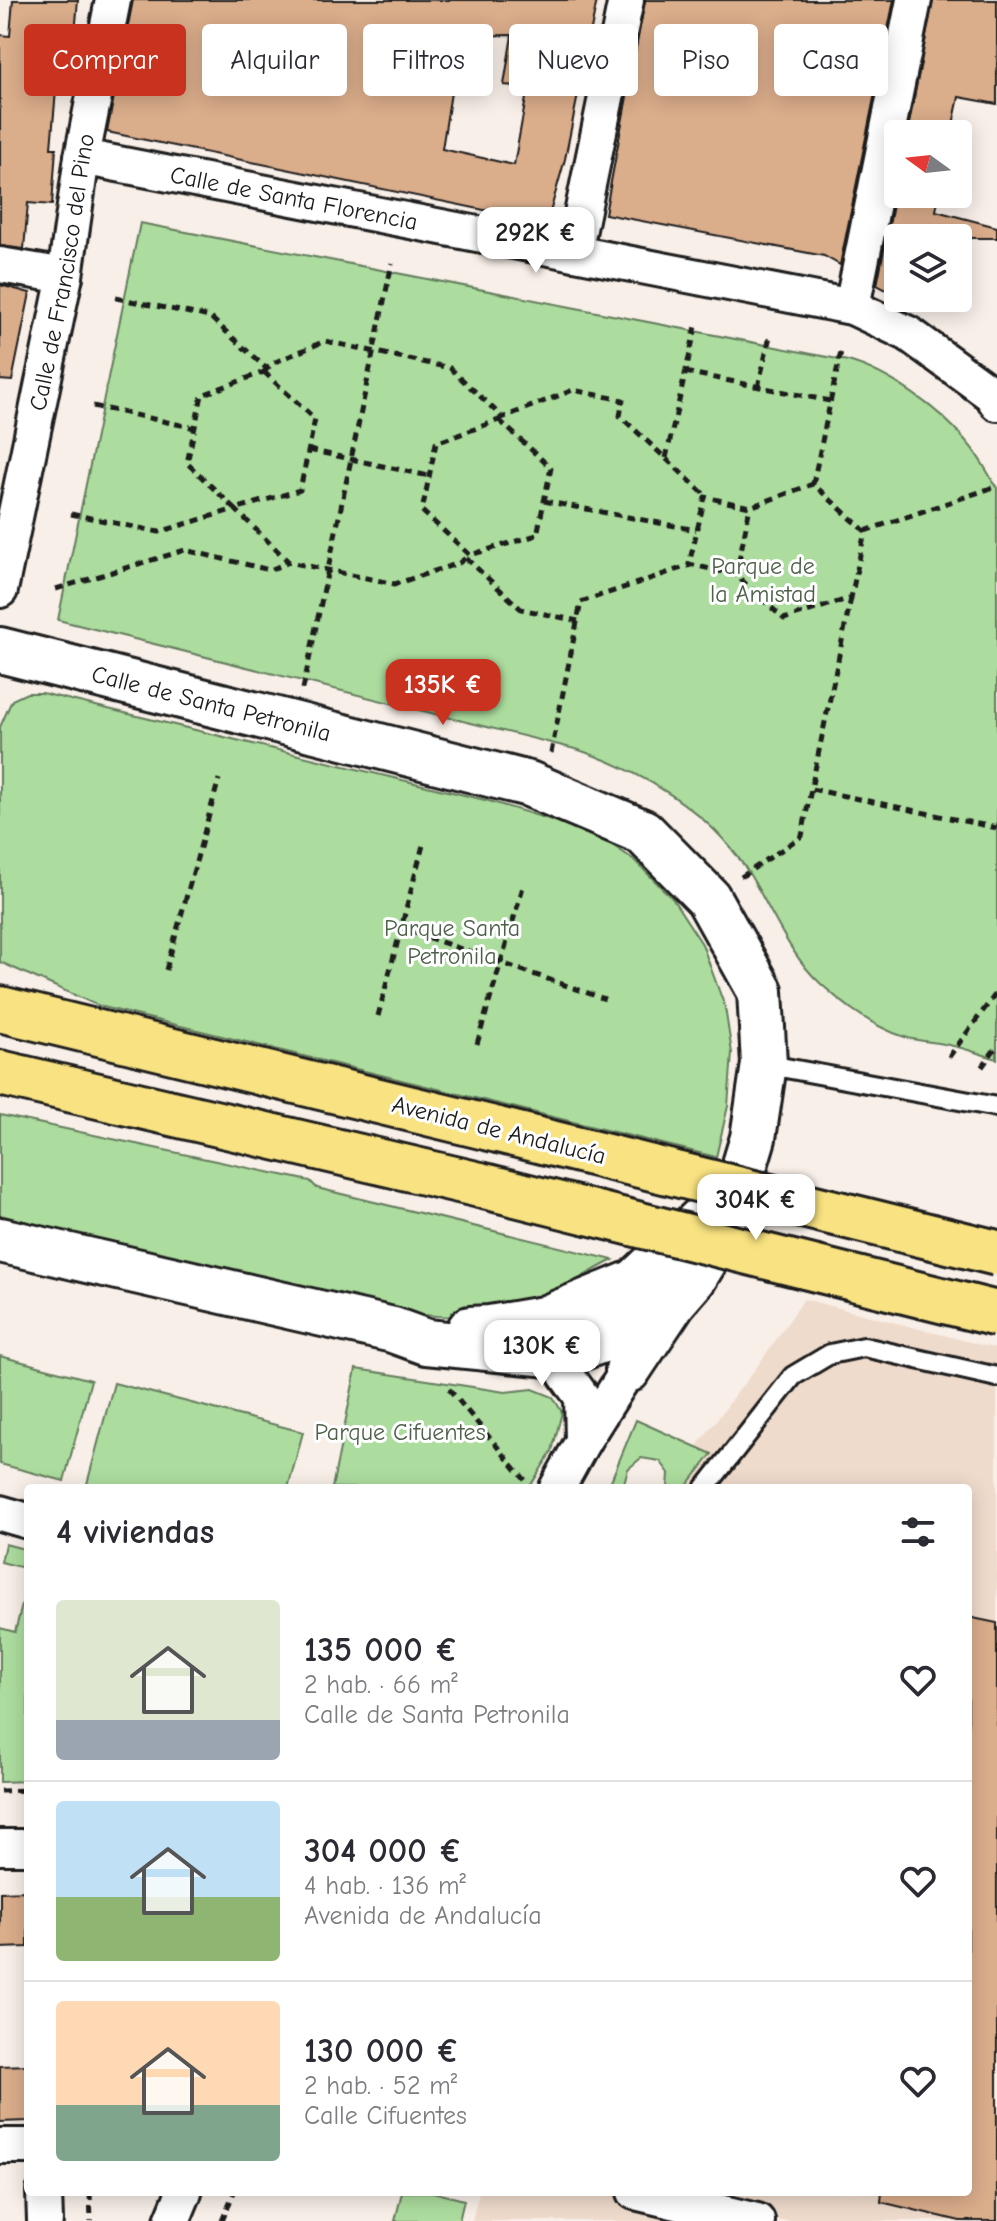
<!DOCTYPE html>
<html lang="es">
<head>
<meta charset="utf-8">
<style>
  :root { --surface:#fff; --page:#f2f2f3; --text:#2b2b33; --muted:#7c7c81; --line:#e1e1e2; --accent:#c8321e }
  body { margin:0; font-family:"Comic Neue",sans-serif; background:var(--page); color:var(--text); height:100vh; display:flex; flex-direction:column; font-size:30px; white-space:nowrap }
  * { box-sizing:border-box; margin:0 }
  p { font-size:26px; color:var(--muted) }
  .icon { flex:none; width:44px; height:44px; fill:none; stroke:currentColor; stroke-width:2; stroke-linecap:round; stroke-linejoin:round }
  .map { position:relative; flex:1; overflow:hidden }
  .drawer { position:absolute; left:24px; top:1484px; width:948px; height:712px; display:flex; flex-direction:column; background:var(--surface); border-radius:8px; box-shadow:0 4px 20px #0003 }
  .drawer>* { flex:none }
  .guide { position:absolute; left:24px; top:24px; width:950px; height:72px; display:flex; gap:16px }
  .needle { width:52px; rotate:285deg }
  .buttons { position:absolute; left:884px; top:120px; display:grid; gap:16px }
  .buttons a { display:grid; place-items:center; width:88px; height:88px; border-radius:8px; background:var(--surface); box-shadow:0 4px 20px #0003; font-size:40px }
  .price { position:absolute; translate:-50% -68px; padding:0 18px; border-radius:16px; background:#fff; color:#222; font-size:26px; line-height:52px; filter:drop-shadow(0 2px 4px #0008) }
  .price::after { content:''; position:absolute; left:50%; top:48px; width:24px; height:18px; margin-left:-12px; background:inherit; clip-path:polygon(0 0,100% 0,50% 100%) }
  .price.active { background:var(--accent); color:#fff }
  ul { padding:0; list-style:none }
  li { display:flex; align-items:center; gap:24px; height:200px; padding:0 32px }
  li+li { border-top:2px solid var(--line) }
  li span { display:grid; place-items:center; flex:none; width:224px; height:160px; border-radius:8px; color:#555 }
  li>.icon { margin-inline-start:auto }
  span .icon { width:96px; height:96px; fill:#fffc; stroke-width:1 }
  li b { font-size:34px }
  h2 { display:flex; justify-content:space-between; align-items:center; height:96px; padding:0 32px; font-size:34px }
  .chip { padding:0 28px; border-radius:8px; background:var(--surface); box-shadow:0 4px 20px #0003; font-size:28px; line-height:72px }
  .chip.active { background:var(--accent); color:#fff }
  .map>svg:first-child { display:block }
  .built { fill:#efdbcc }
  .green { fill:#acdd9e; stroke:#647c5d; stroke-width:2 }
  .building { fill:#daad8b; stroke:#1c1c1c; stroke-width:2; fill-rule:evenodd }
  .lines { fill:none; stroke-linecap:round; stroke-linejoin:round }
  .lane-casing { stroke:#1c1c1c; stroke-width:24 }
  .street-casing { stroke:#1c1c1c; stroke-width:40 }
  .secondary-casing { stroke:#1c1c1c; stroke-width:50 }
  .primary-casing { stroke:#1c1c1c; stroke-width:50 }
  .path { stroke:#1c1c1c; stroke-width:5; stroke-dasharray:8 6; stroke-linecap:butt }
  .lane { stroke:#fff; stroke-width:18 }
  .street { stroke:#fff; stroke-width:34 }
  .secondary { stroke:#fff; stroke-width:44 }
  .primary { stroke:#f8e281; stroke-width:44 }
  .primary-bridge-casing { stroke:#1c1c1c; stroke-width:50; stroke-linecap:butt }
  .primary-bridge { stroke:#f8e281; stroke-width:44 }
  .labels { text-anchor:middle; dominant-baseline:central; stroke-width:6; stroke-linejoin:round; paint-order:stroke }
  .street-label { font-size:24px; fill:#1c1c1c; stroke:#fff }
  .park-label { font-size:24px; fill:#4e604a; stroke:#fff }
</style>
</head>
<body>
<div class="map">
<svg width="997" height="2221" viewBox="0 0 997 2221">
  <rect width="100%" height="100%" fill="#f8efe8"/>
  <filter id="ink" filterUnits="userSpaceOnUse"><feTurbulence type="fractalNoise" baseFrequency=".0125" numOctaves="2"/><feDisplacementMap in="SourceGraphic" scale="16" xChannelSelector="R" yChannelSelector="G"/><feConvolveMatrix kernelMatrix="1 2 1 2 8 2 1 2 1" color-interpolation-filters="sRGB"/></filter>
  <g filter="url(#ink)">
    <path class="built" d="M804 1299 997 1349V2221H472L479 2192H968V1488H665L759 1364Z"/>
    <g class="green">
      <path d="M140 223 848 361C888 372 940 409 966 441 979 455 987 472 997 488V1059C980 1054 962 1047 944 1044 933 1042 920 1041 908 1038 877 1029 845 1006 821 984 787 953 770 905 745 867 707 810 643 772 579 750L58 620Z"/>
      <path d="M27 693H42L489 801 594 833 633 859 672 898 702 944 725 1007 732 1053 728 1106 716 1157 99 1006 0 962V727L12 700Z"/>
      <path d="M0 1115 310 1181 317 1188 613 1260C587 1273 562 1290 536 1301 474 1327 405 1315 341 1302L0 1215Z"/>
      <path d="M0 1356 91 1380 64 1481 0 1464Z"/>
      <path d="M356 1369 505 1392 533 1389 553 1397 562 1412 552 1451 529 1488H332Z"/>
      <path d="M114 1383 303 1432 288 1488H103L87 1484Z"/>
      <path d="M636 1420 712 1454 685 1488H668L669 1473 660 1461 641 1458 628 1469 624 1483 608 1488Z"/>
      <path d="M5 1544 28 1550V1569L1 1562Z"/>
      <path d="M28 1582V1781L0 1782V1628L15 1632Z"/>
      <path d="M402 2192H433L464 2200 459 2221H395Z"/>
    </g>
    <g class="building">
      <path d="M13 0H78L74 45 60 44 51 148H56L52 205 28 203 24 249 0 246V35L10 36Z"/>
      <path d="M133 0H597L565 159 547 223 107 132ZM512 35 504 85 528 87 514 165 442 149 460 36Z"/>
      <path d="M645 0H894L840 265 824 256 605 214Z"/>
      <path d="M933 0H997V104L959 97 951 134H907Z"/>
      <path d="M898 180V194H939L936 211 997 227V238H898V296L877 285Z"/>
      <path d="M0 285 30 293 12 381 0 380Z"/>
      <path d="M968 1617 997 1623V2221H960L881 2202 882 2192H968Z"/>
      <path d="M28 1891V1947L0 1948V1892Z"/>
      <path d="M28 2065V2121L0 2122V2066Z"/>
    </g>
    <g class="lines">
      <g class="lane-casing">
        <g id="lane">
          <path d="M764 1064 997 1107"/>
          <path d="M705 1488 793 1376 830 1354 864 1347 997 1377"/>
        </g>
      </g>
      <g class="street-casing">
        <g id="street">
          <path id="s1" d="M82 157 852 307 909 334 991 394 997 403"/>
          <path d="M574 253 626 0"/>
          <path d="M0 265 65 276"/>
          <path d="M852 307 914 0"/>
          <path id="s2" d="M0 590 65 276 82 157 113 0"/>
          <path d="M560 1355 566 1375 582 1397 583 1441"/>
          <path d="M557 1488 583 1441 628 1370"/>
          <path d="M0 1513 28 1521"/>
          <path d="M0 1847H28"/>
          <path d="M0 2146H28"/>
          <path d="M44 2192 45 2221"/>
          <path d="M635 2192 757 2221"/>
          <path d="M172 2221 184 2192"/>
        </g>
      </g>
      <g class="secondary-casing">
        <g id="secondary">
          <path id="s3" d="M0 650 529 784 643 832 708 898 760 991 764 1064 753 1138 727 1224 694 1278 674 1301 628 1370"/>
          <path d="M0 1240 393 1330 426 1342 560 1355 614 1336 665 1306"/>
          <path d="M470 1329 490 1328 544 1319 635 1282 709 1212"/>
        </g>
      </g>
      <g class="primary-casing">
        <g id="primary">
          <path d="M0 1009 498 1130"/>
          <path d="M0 1073 480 1185"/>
        </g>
      </g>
      <g class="path">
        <path d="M116 298 210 317 267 369"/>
        <path d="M264 372 315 419 300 490 235 509 187 463 202 395Z"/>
        <path d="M264 372 273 363 325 341 450 368 501 416"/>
        <path d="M685 372 830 401"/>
        <path d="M758 387 770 336"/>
        <path d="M93 406 195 428"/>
        <path d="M499 419 573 390 623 400 620 416 703 493 705 497"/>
        <path d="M499 420 551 468 537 535 470 555 422 511 436 443Z"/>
        <path d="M309 450 429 476"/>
        <path d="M666 458 697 322"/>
        <path d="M813 484 841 351"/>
        <path d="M544 501 696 530"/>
        <path d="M71 514 159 532 235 509 289 562 395 584 459 563 470 555"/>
        <path d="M865 531 997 486"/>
        <path d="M466 558 521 609 578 621"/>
        <path d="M736 575 689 564 705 497 750 507 813 484 865 531 851 598 784 619 736 575 750 507"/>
        <path d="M56 589 185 550 270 570 289 562"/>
        <path d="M851 598 811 789 997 828"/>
        <path d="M303 689 392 263"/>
        <path d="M551 753 581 602 691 565"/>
        <path d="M741 877 802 836 811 789"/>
        <path d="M401 928 605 999"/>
        <path d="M166 970 219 779"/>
        <path d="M378 1016 423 845"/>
        <path d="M477 1044 523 887"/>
        <path d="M949 1057 997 992"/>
        <path d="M982 1067 997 1046"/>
        <path d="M449 1389 525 1480"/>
        <path d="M0 1791 28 1790"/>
        <path d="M90 2192 91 2221"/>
        <path d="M222 2221 234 2192"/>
      </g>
      <use href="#lane" class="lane"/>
      <use href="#street" class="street"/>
      <use href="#secondary" class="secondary"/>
      <use href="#primary" class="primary"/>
      <g class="primary-bridge-casing">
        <g id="primary-bridge">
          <path d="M498 1130 997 1253"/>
          <path d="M480 1185 997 1314"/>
        </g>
      </g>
      <use href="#primary-bridge" class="primary-bridge"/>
    </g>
  </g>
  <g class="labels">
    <g class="street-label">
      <text stroke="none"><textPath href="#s1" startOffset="216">Calle de Santa Florencia</textPath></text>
      <text stroke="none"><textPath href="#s2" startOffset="324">Calle de Francisco del Pino</textPath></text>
      <text stroke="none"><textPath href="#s3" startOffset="218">Calle de Santa Petronila</textPath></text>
      <text transform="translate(499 1130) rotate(14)">Avenida de Andalucía</text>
    </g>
    <g class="park-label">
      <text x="763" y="566">Parque de<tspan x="763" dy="28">la Amistad</tspan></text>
      <text x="452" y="928">Parque Santa<tspan x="452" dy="28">Petronila</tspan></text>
      <text x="400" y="1432">Parque Cifuentes</text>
    </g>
  </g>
</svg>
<div class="buttons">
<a><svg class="needle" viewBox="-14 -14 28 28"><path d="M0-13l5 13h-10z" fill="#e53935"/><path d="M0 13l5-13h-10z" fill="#7c7c81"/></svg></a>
<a><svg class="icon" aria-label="layers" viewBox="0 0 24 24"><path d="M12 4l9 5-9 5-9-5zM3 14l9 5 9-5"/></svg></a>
</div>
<b class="price" style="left:536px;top:275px">292K €</b>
<b class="price active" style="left:443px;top:727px">135K €</b>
<b class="price" style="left:756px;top:1242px">304K €</b>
<b class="price" style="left:542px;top:1388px">130K €</b>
<div class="guide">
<a class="chip active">Comprar</a>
<a class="chip">Alquilar</a>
<a class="chip">Filtros</a>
<a class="chip">Nuevo</a>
<a class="chip">Piso</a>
<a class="chip">Casa</a>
</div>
<section class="drawer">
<h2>4 viviendas<svg class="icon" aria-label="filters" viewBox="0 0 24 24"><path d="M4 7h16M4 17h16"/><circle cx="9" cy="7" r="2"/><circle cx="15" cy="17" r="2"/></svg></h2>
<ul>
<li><span style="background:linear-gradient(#dfe7d0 75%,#9aa5b1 0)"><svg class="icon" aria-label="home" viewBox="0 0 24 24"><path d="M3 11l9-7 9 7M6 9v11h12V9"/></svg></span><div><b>135 000 €</b><p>2 hab. · 66 m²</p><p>Calle de Santa Petronila</p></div><svg class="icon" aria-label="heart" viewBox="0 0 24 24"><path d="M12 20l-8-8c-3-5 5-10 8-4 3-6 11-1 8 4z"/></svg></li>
<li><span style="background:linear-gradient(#bfe0f5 60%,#8fb573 0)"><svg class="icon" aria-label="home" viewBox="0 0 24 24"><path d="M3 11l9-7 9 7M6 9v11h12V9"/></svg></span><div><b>304 000 €</b><p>4 hab. · 136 m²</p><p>Avenida de Andalucía</p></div><svg class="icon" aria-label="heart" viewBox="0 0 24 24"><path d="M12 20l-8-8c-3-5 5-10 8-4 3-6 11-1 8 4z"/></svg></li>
<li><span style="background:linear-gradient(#ffd9b3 65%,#7fa58c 0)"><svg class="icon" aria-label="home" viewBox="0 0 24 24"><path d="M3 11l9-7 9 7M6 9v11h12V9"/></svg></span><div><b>130 000 €</b><p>2 hab. · 52 m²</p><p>Calle Cifuentes</p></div><svg class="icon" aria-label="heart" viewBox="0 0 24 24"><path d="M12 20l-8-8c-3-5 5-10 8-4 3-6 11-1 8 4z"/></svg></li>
</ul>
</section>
</div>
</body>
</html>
